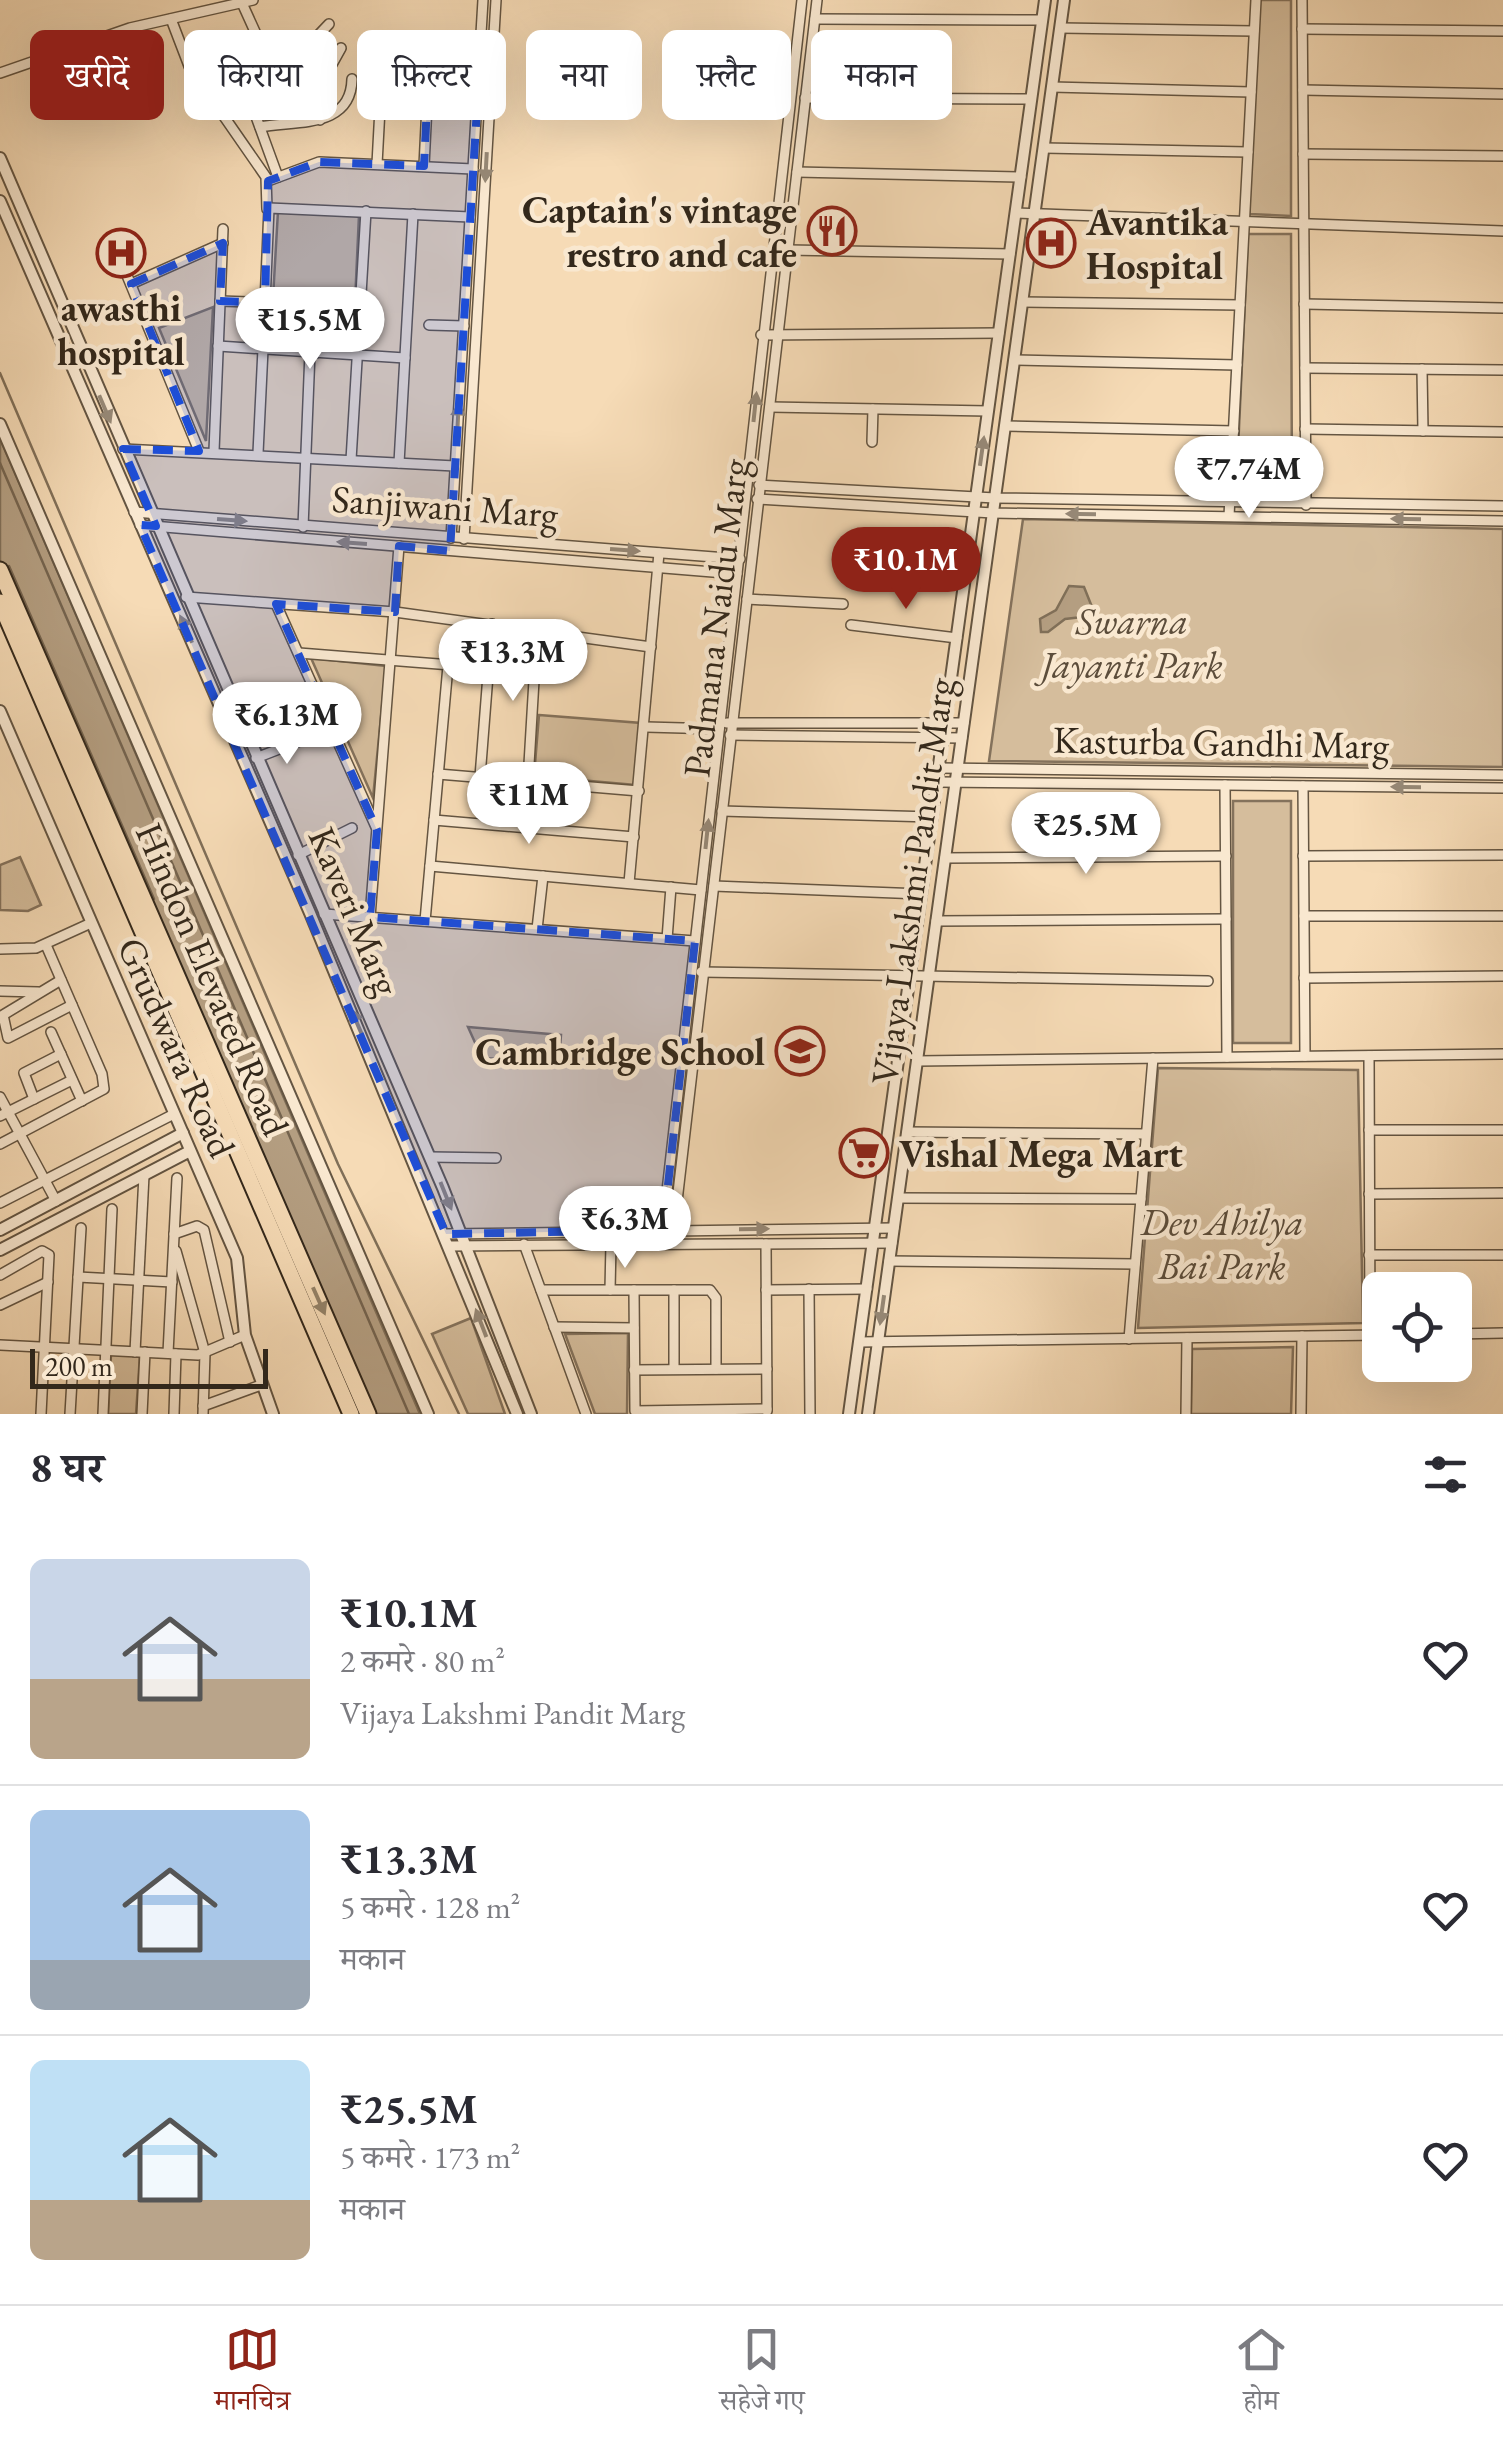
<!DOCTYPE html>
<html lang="hi">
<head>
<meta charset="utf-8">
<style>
  :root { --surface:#fff; --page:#f7f7f7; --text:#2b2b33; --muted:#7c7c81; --line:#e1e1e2; --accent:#8f2418 }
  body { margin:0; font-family:"EB Garamond","Noto Serif Devanagari",serif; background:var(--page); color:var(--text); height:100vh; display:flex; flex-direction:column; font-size:38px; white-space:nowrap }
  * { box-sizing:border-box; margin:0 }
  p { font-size:32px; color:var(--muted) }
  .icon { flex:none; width:55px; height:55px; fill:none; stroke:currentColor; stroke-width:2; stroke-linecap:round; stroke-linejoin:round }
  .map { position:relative; height:1414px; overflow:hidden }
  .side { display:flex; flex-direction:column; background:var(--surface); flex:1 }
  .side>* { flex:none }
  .banner { position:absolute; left:30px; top:30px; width:1000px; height:90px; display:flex; gap:20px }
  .tools { position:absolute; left:1362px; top:1272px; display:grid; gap:20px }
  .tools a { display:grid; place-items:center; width:110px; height:110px; border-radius:15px; background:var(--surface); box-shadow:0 10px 40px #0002; font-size:50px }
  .scale { position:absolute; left:30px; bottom:25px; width:238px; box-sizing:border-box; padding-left:10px; border:5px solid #33281b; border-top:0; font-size:28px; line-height:35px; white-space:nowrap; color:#33281b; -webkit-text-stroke:8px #f9e8d0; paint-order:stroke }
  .price { position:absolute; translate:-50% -85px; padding:0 22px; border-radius:35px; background:#fff; color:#222; font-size:32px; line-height:65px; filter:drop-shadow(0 2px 5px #0008) }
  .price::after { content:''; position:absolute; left:50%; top:60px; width:30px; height:22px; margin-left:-15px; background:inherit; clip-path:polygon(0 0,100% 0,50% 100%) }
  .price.active { background:var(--accent); color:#fff }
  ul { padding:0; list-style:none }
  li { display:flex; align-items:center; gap:30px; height:250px; padding:0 30px }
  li+li { border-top:2px solid var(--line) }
  li span { display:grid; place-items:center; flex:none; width:280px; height:200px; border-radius:15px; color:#555 }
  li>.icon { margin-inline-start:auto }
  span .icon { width:120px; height:120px; fill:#fffc; stroke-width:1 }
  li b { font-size:42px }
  h2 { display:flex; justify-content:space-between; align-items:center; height:120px; padding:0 30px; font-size:42px }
  .chip { padding:0 35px; border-radius:15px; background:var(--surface); box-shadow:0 10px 40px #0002; font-size:35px; line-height:90px }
  .chip.active { background:var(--accent); color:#fff }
  .tab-bar { display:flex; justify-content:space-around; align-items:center; height:140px; border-top:2px solid var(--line); background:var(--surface); font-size:28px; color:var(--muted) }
  .tab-bar a { display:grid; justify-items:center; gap:5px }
  .tab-bar .active { color:var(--accent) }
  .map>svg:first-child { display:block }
  .green { fill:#d5bd9c; stroke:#84725c; stroke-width:2.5 }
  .water { fill:#b49e81; stroke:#806f58; stroke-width:2.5 }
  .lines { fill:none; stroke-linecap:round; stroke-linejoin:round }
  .shore { stroke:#74634e; stroke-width:2.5 }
  .stream { stroke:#806f58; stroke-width:2.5 }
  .minor-casing { stroke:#645542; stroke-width:12 }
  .tertiary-casing { stroke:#645542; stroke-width:14 }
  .motorway-casing { stroke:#33281b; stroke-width:19 }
  .minor { stroke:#f9e8d0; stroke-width:9 }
  .tertiary { stroke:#f9e8d0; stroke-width:10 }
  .motorway { stroke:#f6dbb6; stroke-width:15 }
  .oneway { fill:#968876 }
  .oneway2 { fill:#948268 }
  .marked { fill:#1d4ed8; fill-opacity:0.2; stroke:#1d4ed8; stroke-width:8; stroke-dasharray:20 12; stroke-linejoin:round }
  .labels { text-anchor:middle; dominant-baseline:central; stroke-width:9; stroke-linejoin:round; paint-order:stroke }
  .poi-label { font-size:38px; font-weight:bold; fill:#33281b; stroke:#f9e8d0; text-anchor:end }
  .street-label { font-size:38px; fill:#33281b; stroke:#f9e8d0 }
  .park-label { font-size:38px; font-style:italic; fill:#5c4d3b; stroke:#f9e8d0 }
</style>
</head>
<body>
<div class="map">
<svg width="1503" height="1414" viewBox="0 0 1503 1414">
  <rect width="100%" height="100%" fill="#f6dbb6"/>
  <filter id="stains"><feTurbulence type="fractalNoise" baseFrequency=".002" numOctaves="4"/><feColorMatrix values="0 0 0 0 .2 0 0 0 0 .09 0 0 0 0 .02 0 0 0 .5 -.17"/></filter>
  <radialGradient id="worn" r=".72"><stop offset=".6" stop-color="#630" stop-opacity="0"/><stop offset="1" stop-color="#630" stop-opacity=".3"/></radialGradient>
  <g class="green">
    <path d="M1259 0H1291V216L1249 214Z"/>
    <path d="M278 211 359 215 355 302 273 298Z"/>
    <path d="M1248 234H1291L1292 491 1236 493Z"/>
    <path d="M213 307 206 441 159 328Z"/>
    <path d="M1023 519 1503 529V767L989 761Z"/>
    <path d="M311 658 386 666 373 798Z"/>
    <path d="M539 715 641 723 636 785 534 776Z"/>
    <rect x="1233" y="801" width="58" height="242"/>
    <path d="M20 857 41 905 28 911 0 910V865Z"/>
    <path d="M468 1027 561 1035 559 1062 482 1058Z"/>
    <path d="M1158 1068 1358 1070 1363 1323 1138 1328Z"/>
    <path d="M471 1318 505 1414H468L432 1334Z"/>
    <path d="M628 1333 627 1414H595L565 1334Z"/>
    <path d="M1293 1347 1291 1414H1191L1192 1349Z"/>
    <path d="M111 1354 140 1355 136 1414H108Z"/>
  </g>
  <g class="water">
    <path d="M0 438 420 1414H364L0 565Z"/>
    <path d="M1069 586 1084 587 1092 607 1082 617 1065 619 1048 632H1041L1040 619 1056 610Z"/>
  </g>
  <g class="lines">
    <g class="shore">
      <path d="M0 463 409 1414"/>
      <path d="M9 566 154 899"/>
    </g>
    <path class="stream" d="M0 373 338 1164 459 1414"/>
    <g class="minor-casing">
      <g id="minor">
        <path d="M1302 0 1306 505"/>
        <path d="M242 3 271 67 291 64 329 24"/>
        <path d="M171 19 189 66 266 177 267 209"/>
        <path d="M815 19 1042 20"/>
        <path d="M1061 28 1254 31"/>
        <path d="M1302 29 1503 31"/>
        <path d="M0 73 130 28 253 0"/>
        <path d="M1052 87 1251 92"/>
        <path d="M1303 90 1503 94"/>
        <path d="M247 92 278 177"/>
        <path d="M805 98 1031 99"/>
        <path d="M320 120 321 84 341 48"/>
        <path d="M260 127C296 120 351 129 352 79"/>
        <path d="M1044 148 1248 152"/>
        <path d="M1303 154 1503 156"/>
        <path d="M377 164 381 90"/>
        <path d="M424 166 430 44 481 43"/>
        <path d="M797 172 1021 177"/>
        <path d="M268 181 319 162 473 169"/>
        <path d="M1016 213 1503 231"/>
        <path d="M788 250 1010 254"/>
        <path d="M126 273 199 451"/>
        <path d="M131 284 223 243"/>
        <path d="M220 301 360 306"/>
        <path d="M1022 302 1240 305"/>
        <path d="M265 303 269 208 470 217"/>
        <path d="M1304 304 1503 308"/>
        <path d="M429 325 464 326"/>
        <path d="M761 335 999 333"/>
        <path d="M218 346 405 358"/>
        <path d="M316 353V305"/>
        <path d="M1014 360 1237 365"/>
        <path d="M1305 368 1503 370"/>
        <path d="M1422 369 1423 431"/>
        <path d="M770 407 988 411"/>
        <path d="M1005 426 1234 431"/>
        <path d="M1305 429 1503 432"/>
        <path d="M872 442 873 409"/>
        <path d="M123 449 455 466"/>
        <path d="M214 451 223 229"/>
        <path d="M258 453 263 349"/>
        <path d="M351 460 366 211"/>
        <path d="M399 463 413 214"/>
        <path d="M759 485 995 498 1503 506"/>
        <path d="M757 499 993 513 1503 521"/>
        <path d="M134 512 740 559"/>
        <path d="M1229 516 1256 0"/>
        <path d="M140 525 737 574"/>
        <path d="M303 527 310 352"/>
        <path d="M451 538 483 0"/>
        <path d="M464 539 496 0"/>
        <path d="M186 597 395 612 651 647"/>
        <path d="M747 599 843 604"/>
        <path d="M276 604 376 827"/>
        <path d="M851 625 957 638"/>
        <path d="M299 653 489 668"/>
        <path d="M727 723H964"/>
        <path d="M646 727 719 729"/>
        <path d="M730 735 962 738"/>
        <path d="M256 758 305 739"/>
        <path d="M939 768 1503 775"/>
        <path d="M438 774 639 791"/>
        <path d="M480 777 492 624"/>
        <path d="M528 781 537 630"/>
        <path d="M937 782 1503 788"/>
        <path d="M1225 785 1227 1057"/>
        <path d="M1303 786 1305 1056"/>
        <path d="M722 811 932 817"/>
        <path d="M434 820 634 837"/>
        <path d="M298 855 352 828"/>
        <path d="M1303 856 1503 855"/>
        <path d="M945 858 1226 856"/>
        <path d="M430 866 701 890"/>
        <path d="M629 883 659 553"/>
        <path d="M714 886 921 894"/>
        <path d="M324 914 695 941"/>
        <path d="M1304 916H1503"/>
        <path d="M370 917 399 546"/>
        <path d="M425 921 448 666"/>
        <path d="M936 921 1226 919"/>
        <path d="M537 929 543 876"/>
        <path d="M667 939 671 887"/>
        <path d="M0 949 36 948 91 923"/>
        <path d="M701 972 1208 981"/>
        <path d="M1304 978 1503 976"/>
        <path d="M61 980 3 1015 8 1038 72 1005"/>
        <path d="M0 991 38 992"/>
        <path d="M51 1032 82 1101"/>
        <path d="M1369 1056 1370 1335"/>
        <path d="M917 1061 1503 1054"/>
        <path d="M0 1097 56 1201"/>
        <path d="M34 1099 24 1073 61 1054"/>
        <path d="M0 1116 72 1080"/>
        <path d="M1369 1130H1503"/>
        <path d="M907 1132 1146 1134"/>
        <path d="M0 1144 104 1089 102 1074 46 945"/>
        <path d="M430 1157 496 1158"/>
        <path d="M1369 1194 1503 1193"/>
        <path d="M898 1198 1141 1199"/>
        <path d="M0 1203 174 1114"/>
        <path d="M174 1234 197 1226 204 1230 230 1342"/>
        <path d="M446 1234 894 1228"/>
        <path d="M524 1244 586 1414"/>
        <path d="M661 1244 802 0"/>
        <path d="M672 1244 817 0"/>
        <path d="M766 1244 767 1411"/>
        <path d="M451 1246 892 1243"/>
        <path d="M176 1251 205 1353 203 1414"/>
        <path d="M1369 1255H1503"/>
        <path d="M889 1261 1135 1264"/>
        <path d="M0 1275 42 1251 49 1255 41 1414"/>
        <path d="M78 1277 172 1282"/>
        <path d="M809 1289 810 1414"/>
        <path d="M541 1290H710L716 1298V1369"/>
        <path d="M610 1290 611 1244"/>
        <path d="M634 1290 635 1411 767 1409"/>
        <path d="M766 1290 867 1289"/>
        <path d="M0 1305 48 1282"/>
        <path d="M554 1327 634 1328"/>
        <path d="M1455 1334 1503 1333"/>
        <path d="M1129 1339 1153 1058"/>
        <path d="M859 1342 1380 1335"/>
        <path d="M0 1345 198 1355 245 1335"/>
        <path d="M135 1352 144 1175"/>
        <path d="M168 1353 177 1178"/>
        <path d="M674 1369V1290"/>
        <path d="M634 1370 767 1369"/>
        <path d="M203 1406 261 1385"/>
        <path d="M70 1414 81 1228"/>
        <path d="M103 1414 112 1209"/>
        <path d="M142 1414 145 1352"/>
        <path d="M174 1414 176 1354"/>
        <path d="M1186 1414 1187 1338"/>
        <path d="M1301 1414 1302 1336"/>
      </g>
    </g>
    <g class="tertiary-casing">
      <g id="tertiary">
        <path d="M0 158 443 1188 531 1414"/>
        <path d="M0 201 310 913 517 1414"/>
        <path d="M0 424 428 1414"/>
        <path d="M0 711 237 1258 245 1335 273 1414"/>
        <path d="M0 1230 183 1133"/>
        <path d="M0 1250 190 1151"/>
        <path d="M849 1414 1045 0"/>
        <path d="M868 1414 1064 0"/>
      </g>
    </g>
    <g class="motorway-casing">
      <g id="motorway">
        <path d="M0 570 368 1414"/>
        <path d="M0 602 351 1414"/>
      </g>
    </g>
    <use href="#minor" class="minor"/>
    <use href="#tertiary" class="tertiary"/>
    <use href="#motorway" class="motorway"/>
  </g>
  <defs><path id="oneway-solid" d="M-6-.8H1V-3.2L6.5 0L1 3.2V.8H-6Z" transform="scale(2.5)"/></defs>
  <g class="oneway">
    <use href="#oneway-solid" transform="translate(486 167) rotate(93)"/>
    <use href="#oneway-solid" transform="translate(755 407) rotate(-84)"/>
    <use href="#oneway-solid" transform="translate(105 409) rotate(67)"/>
    <use href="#oneway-solid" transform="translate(458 418) rotate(-87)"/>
    <use href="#oneway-solid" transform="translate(982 451) rotate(-82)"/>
    <use href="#oneway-solid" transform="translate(1081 514) rotate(-179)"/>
    <use href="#oneway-solid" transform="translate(1406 519) rotate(-179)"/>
    <use href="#oneway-solid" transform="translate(232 520) rotate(4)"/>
    <use href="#oneway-solid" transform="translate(352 543) rotate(-176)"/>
    <use href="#oneway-solid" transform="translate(625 550) rotate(4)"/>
    <use href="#oneway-solid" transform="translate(186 629) rotate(-114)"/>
    <use href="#oneway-solid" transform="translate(1406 787) rotate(-179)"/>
    <use href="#oneway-solid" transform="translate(707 834) rotate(-84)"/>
    <use href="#oneway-solid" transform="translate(357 1023) rotate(-113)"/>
    <use href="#oneway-solid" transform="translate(446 1196) rotate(68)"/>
    <use href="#oneway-solid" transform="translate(754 1229) rotate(-1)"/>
    <use href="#oneway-solid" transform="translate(882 1310) rotate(98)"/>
    <use href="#oneway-solid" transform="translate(481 1323) rotate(-111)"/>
  </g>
  <use class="oneway2" href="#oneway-solid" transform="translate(319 1301) rotate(66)"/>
  <path class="marked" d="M481 43 450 551 399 546 395 612 276 604 377 830 370 917 695 941 663 1230 446 1234 140 525 156 526 123 449 199 451 131 284 223 243 220 301 265 303 268 181 319 162 424 166 430 44Z"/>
  <defs>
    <g id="restaurant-ring" transform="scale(2.5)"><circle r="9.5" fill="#f9e8d0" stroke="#8f2418" stroke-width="1.5"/><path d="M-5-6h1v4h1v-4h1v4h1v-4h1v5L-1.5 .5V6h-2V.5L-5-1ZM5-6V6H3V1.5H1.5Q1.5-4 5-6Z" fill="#8f2418"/></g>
    <g id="hospital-ring" transform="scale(2.5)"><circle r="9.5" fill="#f9e8d0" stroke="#8f2418" stroke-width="1.5"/><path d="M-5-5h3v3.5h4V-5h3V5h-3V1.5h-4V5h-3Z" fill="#8f2418"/></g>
    <g id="school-ring" transform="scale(2.5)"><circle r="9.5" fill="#f9e8d0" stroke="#8f2418" stroke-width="1.5"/><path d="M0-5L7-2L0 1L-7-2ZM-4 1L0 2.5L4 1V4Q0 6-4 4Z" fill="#8f2418"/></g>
    <g id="supermarket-ring" transform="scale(2.5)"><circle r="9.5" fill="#f9e8d0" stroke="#8f2418" stroke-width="1.5"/><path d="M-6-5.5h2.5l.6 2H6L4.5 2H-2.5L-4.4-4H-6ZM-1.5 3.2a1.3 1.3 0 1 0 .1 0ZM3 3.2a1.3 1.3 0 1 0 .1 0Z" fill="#8f2418"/></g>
  </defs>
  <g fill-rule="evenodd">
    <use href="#restaurant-ring" x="832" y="231"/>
    <use href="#hospital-ring" x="1051" y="243"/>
    <use href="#hospital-ring" x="121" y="253"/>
    <use href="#school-ring" x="800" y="1051"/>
    <use href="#supermarket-ring" x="864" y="1153"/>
  </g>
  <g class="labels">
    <g class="poi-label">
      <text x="797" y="209">Captain's vintage<tspan x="797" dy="44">restro and cafe</tspan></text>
      <text x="1086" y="221" text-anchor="start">Avantika<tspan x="1086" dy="44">Hospital</tspan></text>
      <text x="121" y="307" text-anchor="middle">awasthi<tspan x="121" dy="44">hospital</tspan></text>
      <text x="765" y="1051">Cambridge School</text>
      <text x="899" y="1153" text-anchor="start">Vishal Mega Mart</text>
    </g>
    <g class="street-label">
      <text transform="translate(445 506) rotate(4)">Sanjiwani Marg</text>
      <text transform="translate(715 618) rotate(-83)">Padmana Naidu Marg</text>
      <text transform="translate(1221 742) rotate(1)">Kasturba Gandhi Marg</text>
      <text transform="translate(912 881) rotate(-82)">Vijaya Lakshmi Pandit Marg</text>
      <text transform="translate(355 911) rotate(67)">Kaveri Marg</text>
      <text transform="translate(213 979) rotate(67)">Hindon Elevated Road</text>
      <text transform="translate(177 1047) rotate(66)">Grudwara Road</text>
    </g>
    <g class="park-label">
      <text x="1132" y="620">Swarna<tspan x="1132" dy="44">Jayanti Park</tspan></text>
      <text x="1222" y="1221">Dev Ahilya<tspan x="1222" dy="44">Bai Park</tspan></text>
    </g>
  </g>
  <rect width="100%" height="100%" filter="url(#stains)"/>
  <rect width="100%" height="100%" fill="url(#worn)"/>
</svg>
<div class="tools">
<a><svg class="icon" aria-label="locate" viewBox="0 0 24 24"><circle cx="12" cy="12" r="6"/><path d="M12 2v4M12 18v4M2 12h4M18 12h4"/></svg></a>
</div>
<div class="scale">200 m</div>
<b class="price" style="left:310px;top:372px">₹15.5M</b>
<b class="price" style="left:1249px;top:521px">₹7.74M</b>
<b class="price active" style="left:906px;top:612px">₹10.1M</b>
<b class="price" style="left:513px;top:704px">₹13.3M</b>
<b class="price" style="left:287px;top:767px">₹6.13M</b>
<b class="price" style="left:529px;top:847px">₹11M</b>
<b class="price" style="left:1086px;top:877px">₹25.5M</b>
<b class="price" style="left:625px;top:1271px">₹6.3M</b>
<div class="banner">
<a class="chip active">खरीदें</a>
<a class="chip">किराया</a>
<a class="chip">फ़िल्टर</a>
<a class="chip">नया</a>
<a class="chip">फ़्लैट</a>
<a class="chip">मकान</a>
</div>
</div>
<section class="side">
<h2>8 घर<svg class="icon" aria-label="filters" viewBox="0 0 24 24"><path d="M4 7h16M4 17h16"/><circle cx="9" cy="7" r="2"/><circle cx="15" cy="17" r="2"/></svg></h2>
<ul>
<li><span style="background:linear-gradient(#c9d6e8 60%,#b9a48a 0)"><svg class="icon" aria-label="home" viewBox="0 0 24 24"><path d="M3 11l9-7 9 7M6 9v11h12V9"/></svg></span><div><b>₹10.1M</b><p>2 कमरे · 80 m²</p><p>Vijaya Lakshmi Pandit Marg</p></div><svg class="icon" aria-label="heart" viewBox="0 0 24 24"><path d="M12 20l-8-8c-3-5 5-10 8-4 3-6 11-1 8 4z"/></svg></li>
<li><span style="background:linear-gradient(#a9c7e8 75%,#9aa5b1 0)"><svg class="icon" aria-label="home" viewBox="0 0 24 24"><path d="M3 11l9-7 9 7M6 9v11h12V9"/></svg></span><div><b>₹13.3M</b><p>5 कमरे · 128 m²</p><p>मकान</p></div><svg class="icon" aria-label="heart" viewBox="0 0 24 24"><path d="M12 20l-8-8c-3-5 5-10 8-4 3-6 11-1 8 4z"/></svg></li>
<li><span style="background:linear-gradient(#bfe0f5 70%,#b9a48a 0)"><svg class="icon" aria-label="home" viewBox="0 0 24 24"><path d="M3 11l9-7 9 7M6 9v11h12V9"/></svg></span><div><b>₹25.5M</b><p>5 कमरे · 173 m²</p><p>मकान</p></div><svg class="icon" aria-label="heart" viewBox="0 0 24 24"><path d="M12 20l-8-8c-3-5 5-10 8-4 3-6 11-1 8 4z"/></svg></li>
</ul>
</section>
<nav class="tab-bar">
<a class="active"><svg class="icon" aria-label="map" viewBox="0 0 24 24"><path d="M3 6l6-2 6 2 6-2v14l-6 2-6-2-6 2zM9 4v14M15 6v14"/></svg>मानचित्र</a>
<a><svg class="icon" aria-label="saved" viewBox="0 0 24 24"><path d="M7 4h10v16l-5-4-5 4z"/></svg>सहेजे गए</a>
<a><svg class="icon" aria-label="home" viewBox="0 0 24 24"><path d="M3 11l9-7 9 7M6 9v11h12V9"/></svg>होम</a>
</nav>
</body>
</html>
